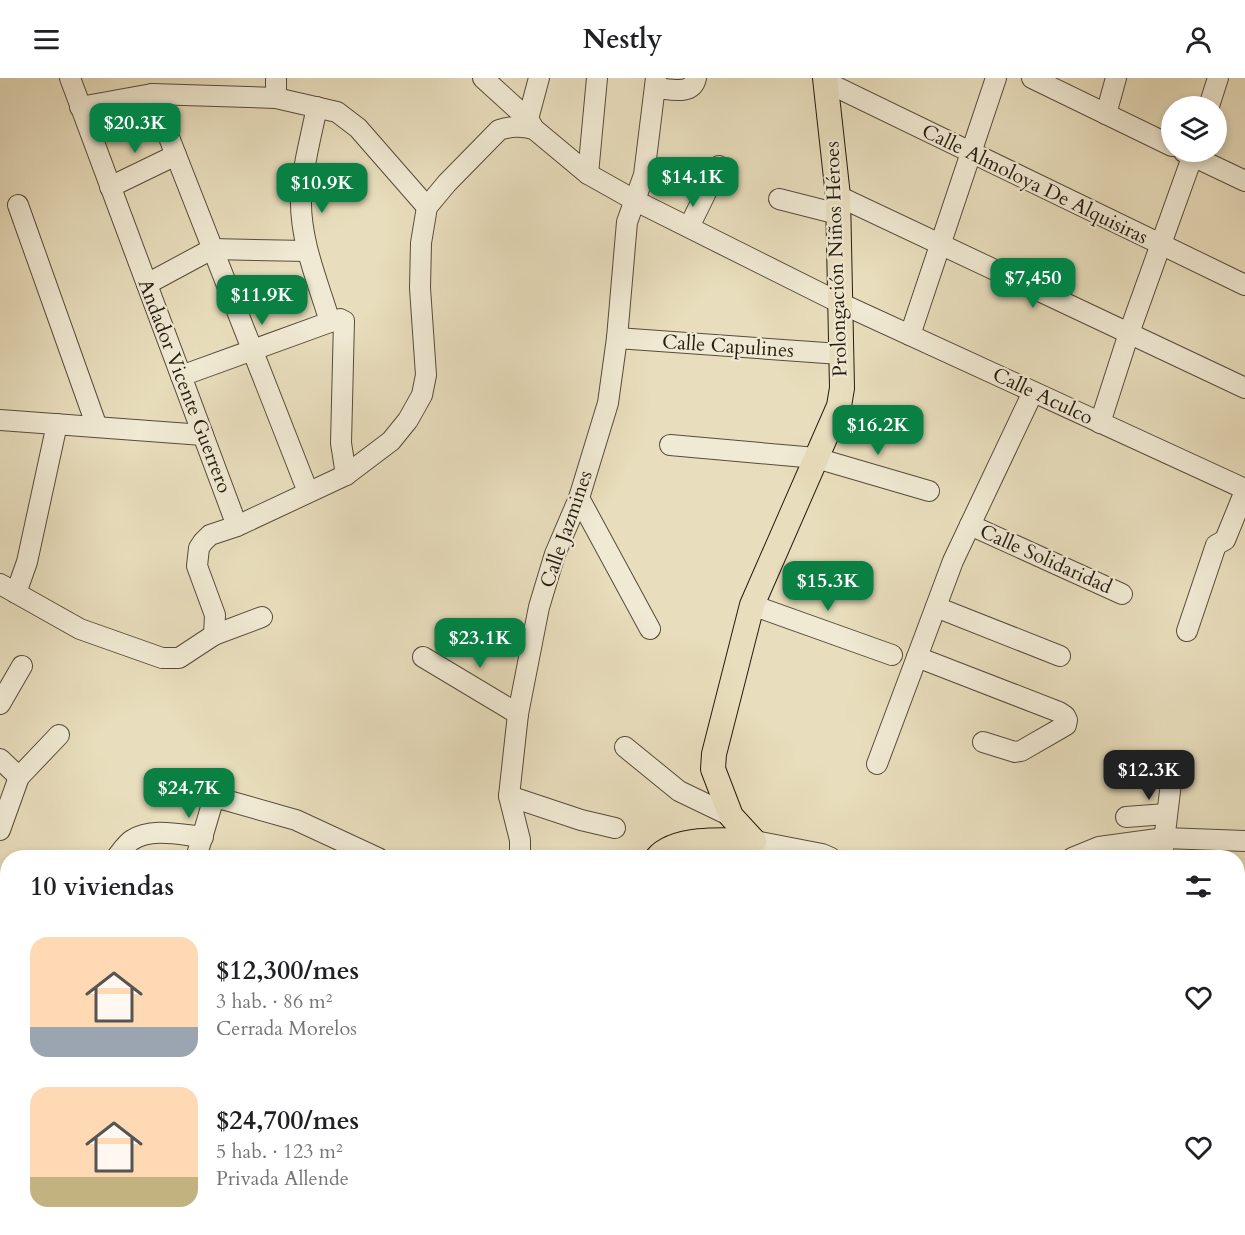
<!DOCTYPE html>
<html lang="es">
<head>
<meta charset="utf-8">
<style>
  :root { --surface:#fff; --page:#f6f6f6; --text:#202124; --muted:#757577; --accent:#0b8043 }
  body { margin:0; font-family:Cardo,serif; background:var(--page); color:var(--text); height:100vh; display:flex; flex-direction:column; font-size:22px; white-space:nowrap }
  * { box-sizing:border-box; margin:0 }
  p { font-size:20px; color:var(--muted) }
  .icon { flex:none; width:33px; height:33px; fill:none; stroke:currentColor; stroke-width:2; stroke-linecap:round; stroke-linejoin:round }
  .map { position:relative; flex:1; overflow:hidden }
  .details { position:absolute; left:0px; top:772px; width:1245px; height:386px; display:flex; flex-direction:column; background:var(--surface); border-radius:24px 24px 0 0; box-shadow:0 3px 9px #0003 }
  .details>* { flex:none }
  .tools { position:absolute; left:1161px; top:18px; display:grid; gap:12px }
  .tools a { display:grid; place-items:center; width:66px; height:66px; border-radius:50%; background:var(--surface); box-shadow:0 3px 9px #0003; font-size:30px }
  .price { position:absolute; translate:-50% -51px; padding:0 14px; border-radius:12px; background:var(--accent); color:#fff; font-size:20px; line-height:39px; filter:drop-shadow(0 2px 3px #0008) }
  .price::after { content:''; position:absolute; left:50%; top:36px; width:18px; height:14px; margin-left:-9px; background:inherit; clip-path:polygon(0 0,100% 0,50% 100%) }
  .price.selected { background:#222; color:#fff }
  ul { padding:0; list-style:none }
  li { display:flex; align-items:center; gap:18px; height:150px; padding:0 30px }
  li span { display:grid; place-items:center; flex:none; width:168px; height:120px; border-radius:18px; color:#555 }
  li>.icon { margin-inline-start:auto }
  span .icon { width:72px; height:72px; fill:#fffc; stroke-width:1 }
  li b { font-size:26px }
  h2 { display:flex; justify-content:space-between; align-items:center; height:72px; padding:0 30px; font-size:26px }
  header { display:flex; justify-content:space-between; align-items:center; height:78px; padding:0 30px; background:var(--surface); font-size:27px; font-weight:700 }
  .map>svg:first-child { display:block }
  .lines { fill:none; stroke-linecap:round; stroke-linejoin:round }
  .minor-casing { stroke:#564c3b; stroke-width:22 }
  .major-casing { stroke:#261c10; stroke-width:26 }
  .minor { stroke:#f0e9d3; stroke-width:20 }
  .major { stroke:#e8ddbc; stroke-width:24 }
  .labels { text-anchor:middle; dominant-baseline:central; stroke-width:4.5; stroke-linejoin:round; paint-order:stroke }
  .street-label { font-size:20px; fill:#261c10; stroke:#f0e9d3 }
</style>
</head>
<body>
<header><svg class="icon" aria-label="menu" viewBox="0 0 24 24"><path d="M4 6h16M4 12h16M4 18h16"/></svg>Nestly<svg class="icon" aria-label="person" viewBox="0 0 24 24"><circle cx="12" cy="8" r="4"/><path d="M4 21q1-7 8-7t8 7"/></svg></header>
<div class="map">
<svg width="1245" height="1157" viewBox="0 0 1245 1157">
  <rect width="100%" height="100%" fill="#e8ddbc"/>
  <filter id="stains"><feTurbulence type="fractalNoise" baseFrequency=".00333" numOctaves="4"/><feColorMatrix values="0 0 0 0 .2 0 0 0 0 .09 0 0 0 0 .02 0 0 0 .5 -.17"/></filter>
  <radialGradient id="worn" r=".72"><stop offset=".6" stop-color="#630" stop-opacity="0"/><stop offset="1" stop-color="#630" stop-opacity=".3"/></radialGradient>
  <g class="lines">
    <g class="minor-casing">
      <g id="minor">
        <path d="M70 0 237 448"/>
        <path d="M483 0 528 41 534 51 588 96 636 123 840 225 1245 411"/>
        <path d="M1032 0 1172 68"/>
        <path d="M826 4 1245 207"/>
        <path d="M656 10C670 11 692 18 696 0"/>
        <path d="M152 16 308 414"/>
        <path d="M276 20V0"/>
        <path d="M1209 28 1218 0"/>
        <path d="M80 29 152 16 276 20 337 34 358 50 427 129"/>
        <path d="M317 29C311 59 302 90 301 121 300 163 318 204 330 244"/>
        <path d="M1106 36 1116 0"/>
        <path d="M528 41 539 0"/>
        <path d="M1184 74 1245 103"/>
        <path d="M588 96 597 0"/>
        <path d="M110 109 176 77"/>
        <path d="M838 118 1245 310"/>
        <path d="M779 121 838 136"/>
        <path d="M18 127 97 349"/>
        <path d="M689 149 719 88"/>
        <path d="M147 206 212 171 307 173"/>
        <path d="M910 257 996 0"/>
        <path d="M617 260 840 276"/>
        <path d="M181 298 330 244 340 241 344 243 341 365 346 397"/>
        <path d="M0 342 203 357"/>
        <path d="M1100 345 1129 255 1194 74"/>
        <path d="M670 367 816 380 929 413"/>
        <path d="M579 420 650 551"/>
        <path d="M970 447 1122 516"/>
        <path d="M0 506 80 551 162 580H179L214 557 262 539"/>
        <path d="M16 515 27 484 57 346"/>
        <path d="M752 527 892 577"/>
        <path d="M936 529 1060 578"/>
        <path d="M1187 553 1216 467 1225 462 1245 413"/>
        <path d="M214 557 215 537 197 488 199 470 203 464 210 457 237 448 346 397 391 363 408 342 422 317 426 297 420 210 421 165 427 129 447 105 499 52C512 48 521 48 534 51"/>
        <path d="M423 579 518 636"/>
        <path d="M917 579 1059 634 1065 638 1067 642 1066 647 1061 650 1021 673 1015 674 983 664"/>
        <path d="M0 626 22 588"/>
        <path d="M625 669 679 713 731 738"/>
        <path d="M0 681 19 699"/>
        <path d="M877 686 953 483 1033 314"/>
        <path d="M509 718 581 742 615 750"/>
        <path d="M1126 739 1166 736"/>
        <path d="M0 752 19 699 59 657"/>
        <path d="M754 763 822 776 831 780"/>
        <path d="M116 780C121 774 126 766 132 762 152 749 181 757 203 759"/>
        <path d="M196 780 212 726 216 722 222 721 296 742 378 780"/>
        <path d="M520 780V762L509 718 518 636 539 529 555 476 579 420 608 325 617 260 627 144 644 97 656 0"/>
        <path d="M1072 780 1099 769 1165 760 1245 763"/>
        <path d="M1162 780 1173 688"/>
        <path d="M0 844 8 846"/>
        <path d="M0 947 8 951"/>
        <path d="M1238 1032 1245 1037"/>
        <path d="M14 1150V1157"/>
        <path d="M119 1150 130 1157"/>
        <path d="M391 1150 400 1157"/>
        <path d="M1101 1150 1104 1157"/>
        <path d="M1224 1152 1233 1157"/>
        <path d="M192 1157 196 1150"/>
        <path d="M374 1157 378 1150"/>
        <path d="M699 1157 703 1150"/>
        <path d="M881 1157 884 1150"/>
      </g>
    </g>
    <g class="major-casing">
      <g id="major">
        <path d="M754 763 731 738 713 691 714 676 752 527 839 328 842 310 838 118 825 0"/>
        <path d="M657 780C675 758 728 762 754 763"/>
      </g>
    </g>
    <use href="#minor" class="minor"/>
    <use href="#major" class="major"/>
  </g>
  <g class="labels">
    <g class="street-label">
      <text transform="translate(1035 106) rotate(26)">Calle Almoloya De Alquisiras</text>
      <text transform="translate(836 181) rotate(-92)">Prolongación Niños Héroes</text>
      <text transform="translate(728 268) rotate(4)">Calle Capulines</text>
      <text transform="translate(185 308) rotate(69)">Andador Vicente Guerrero</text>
      <text transform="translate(1043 318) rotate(25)">Calle Aculco</text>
      <text transform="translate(566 451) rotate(-71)">Calle Jazmines</text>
      <text transform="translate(1046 481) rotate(24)">Calle Solidaridad</text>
    </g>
  </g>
  <rect width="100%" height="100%" filter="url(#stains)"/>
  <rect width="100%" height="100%" fill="url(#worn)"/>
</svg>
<div class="tools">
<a><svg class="icon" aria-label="layers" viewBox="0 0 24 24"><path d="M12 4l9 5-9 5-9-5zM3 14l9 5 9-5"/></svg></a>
</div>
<b class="price" style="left:135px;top:76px">$20.3K</b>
<b class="price" style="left:693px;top:130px">$14.1K</b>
<b class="price" style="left:322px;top:136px">$10.9K</b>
<b class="price" style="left:1033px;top:231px">$7,450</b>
<b class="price" style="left:262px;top:248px">$11.9K</b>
<b class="price" style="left:878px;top:378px">$16.2K</b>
<b class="price" style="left:828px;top:534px">$15.3K</b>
<b class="price" style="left:480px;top:591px">$23.1K</b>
<b class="price selected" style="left:1149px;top:723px">$12.3K</b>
<b class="price" style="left:189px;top:741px">$24.7K</b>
<section class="details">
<h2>10 viviendas<svg class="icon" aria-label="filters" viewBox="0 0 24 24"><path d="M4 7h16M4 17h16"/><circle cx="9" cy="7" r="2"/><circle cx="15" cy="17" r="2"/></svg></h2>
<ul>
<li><span style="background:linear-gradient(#ffd9b3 75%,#9aa5b1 0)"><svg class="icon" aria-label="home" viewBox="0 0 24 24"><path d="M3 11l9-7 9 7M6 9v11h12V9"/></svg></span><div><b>$12,300/mes</b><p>3 hab. · 86 m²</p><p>Cerrada Morelos</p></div><svg class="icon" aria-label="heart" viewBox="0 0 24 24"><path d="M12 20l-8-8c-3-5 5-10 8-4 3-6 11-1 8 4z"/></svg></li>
<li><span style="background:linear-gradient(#ffd9b3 75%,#c2b280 0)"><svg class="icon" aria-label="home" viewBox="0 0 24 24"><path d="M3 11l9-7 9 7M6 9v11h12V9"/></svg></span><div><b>$24,700/mes</b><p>5 hab. · 123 m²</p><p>Privada Allende</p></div><svg class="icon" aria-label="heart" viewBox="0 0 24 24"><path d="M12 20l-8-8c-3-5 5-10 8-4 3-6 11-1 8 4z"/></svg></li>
</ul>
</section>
</div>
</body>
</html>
